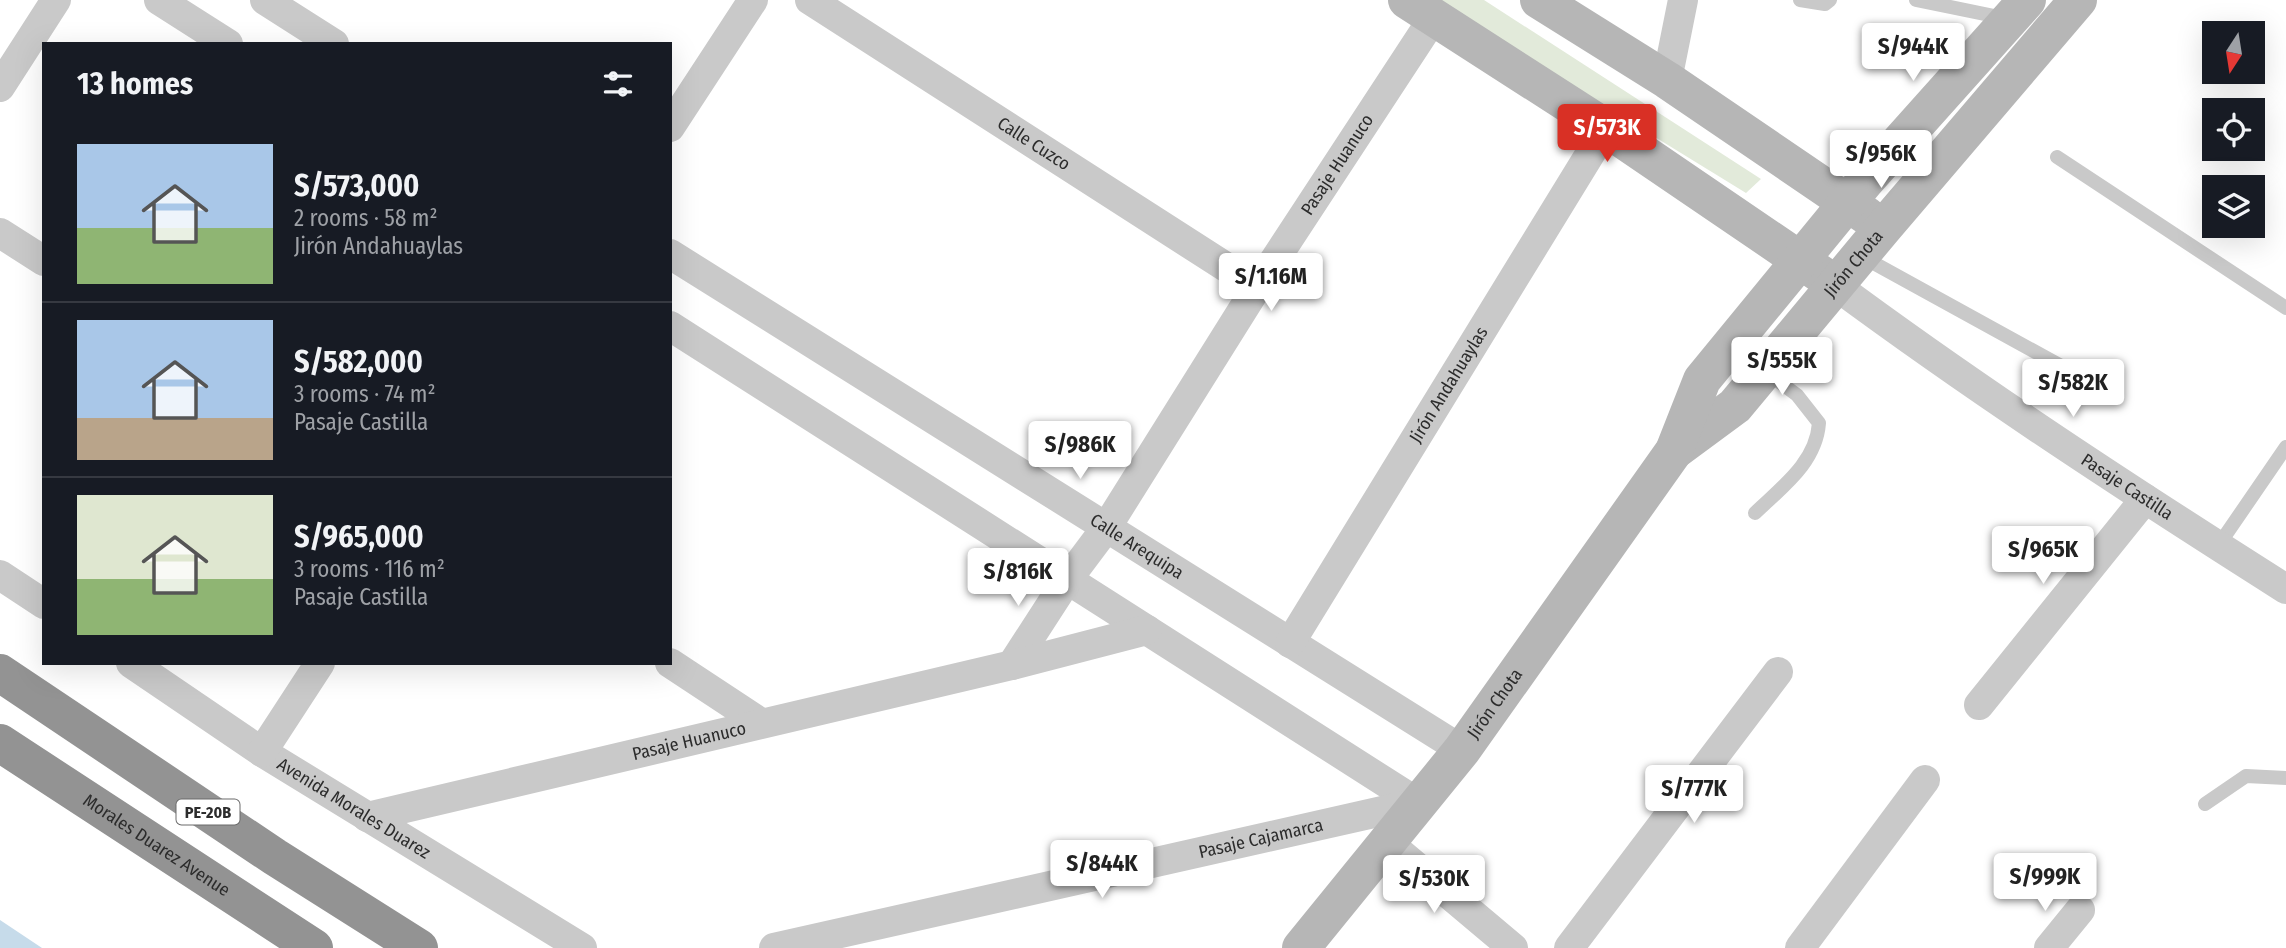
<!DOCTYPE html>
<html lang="en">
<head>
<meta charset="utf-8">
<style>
  :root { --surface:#171b24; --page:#20242c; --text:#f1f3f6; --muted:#9ea1a6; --line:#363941; --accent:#d93025 }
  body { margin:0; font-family:"Fira Sans Condensed",sans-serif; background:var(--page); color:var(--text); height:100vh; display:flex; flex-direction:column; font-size:26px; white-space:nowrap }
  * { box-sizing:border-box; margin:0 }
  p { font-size:23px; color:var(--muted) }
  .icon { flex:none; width:38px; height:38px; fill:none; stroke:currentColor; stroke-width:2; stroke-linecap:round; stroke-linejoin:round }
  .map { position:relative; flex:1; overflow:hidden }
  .panel { position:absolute; left:42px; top:42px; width:630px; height:623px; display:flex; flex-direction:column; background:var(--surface); border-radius:0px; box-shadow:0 7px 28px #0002 }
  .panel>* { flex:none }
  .needle { width:46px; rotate:192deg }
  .buttons { position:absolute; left:2202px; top:21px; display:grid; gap:14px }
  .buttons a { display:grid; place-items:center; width:63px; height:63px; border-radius:0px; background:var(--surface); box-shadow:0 7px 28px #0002; font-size:35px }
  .price { position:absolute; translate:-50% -60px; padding:0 16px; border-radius:7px; background:#fff; color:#222; font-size:23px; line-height:46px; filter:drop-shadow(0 2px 4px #0008) }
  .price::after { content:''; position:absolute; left:50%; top:42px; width:21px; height:16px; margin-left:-10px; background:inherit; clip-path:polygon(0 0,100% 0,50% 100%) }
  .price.on { background:var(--accent); color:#fff }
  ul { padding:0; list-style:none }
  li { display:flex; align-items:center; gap:21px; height:175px; padding:0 35px }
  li+li { border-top:2px solid var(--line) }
  li span { display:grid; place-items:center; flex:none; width:196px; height:140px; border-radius:0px; color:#555 }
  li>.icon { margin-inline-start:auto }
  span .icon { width:84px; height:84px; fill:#fffc; stroke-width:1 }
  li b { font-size:30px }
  h2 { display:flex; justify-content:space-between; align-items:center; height:84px; padding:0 35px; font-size:30px }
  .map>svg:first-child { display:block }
  .green { fill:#e2eada }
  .water { fill:#c6dbea }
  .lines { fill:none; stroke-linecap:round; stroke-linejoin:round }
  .lane { stroke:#c9c9c9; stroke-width:14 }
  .street { stroke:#c9c9c9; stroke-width:30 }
  .secondary { stroke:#b6b6b6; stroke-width:38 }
  .highway { stroke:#939393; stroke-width:38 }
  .labels { text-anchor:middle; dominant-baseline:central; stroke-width:7; stroke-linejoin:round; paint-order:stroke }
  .shield { fill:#fff; stroke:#6b6b6b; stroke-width:2 }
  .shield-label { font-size:16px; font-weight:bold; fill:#2c2c2c }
  .street-label { font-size:18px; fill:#2c2c2c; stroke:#fff }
</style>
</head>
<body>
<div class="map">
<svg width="2286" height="948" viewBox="0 0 2286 948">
  <rect width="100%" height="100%" fill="#fff"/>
  <path class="green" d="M1432 0H1484L1761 179 1746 193Z"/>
  <path class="water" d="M0 920 42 948H0Z"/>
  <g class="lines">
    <g class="lane">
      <path d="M1800 0 1825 4 1830 0"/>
      <path d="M1916 0 2004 18"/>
      <path d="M2057 157 2286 308"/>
      <path d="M1861 256 2110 393"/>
      <path d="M1755 513C1782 487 1816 463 1819 423L1797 395 1766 372"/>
      <path d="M2218 546 2286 447"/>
      <path d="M2205 804 2246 776 2286 778"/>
    </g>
    <g class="street">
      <path d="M159 0 228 44"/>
      <path d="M265 0 334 44"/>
      <path id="s1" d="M810 0 1257 287"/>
      <path d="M1667 80 1683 0"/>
      <path d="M0 87 56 0"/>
      <path d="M670 127 753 0"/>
      <path d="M0 233 44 261"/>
      <path id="s2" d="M670 254 1462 750"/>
      <path id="s3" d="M1835 285C1981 393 2133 492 2286 589"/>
      <path d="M670 326 1418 803"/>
      <path d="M0 575 44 604"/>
      <path id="s4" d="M1290 643 1606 128"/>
      <path id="s5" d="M131 663 262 752 582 948"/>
      <path d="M670 663 761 723"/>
      <path id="s6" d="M1012 665 1067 580 1106 528 1257 287 1434 17"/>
      <path d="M1979 705 2145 499"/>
      <path d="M262 752 320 663"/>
      <path id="s7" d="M367 817 1012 665 1147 630"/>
      <path d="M1387 842 1513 948"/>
      <path id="s8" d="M774 948 1418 803"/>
      <path d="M1569 948 1778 672"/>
      <path d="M1800 948 1925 780"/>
      <path d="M2049 948 2080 910"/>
    </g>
    <g class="secondary">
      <path d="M1407 0 1606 128 1822 275"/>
      <path d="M1539 0 1667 80 1867 216"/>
      <path id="s9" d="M1674 451 1735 406 1884 227 2078 0"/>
      <path id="s10" d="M1301 948 1462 750 1674 451 1702 380 1866 180 2027 0"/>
    </g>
    <g class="highway">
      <path d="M0 673 275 857 419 948"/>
      <path id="s11" d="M0 743 314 948"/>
    </g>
  </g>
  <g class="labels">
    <rect class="shield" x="176.5" y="799.5" width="63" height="25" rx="5"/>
    <g class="shield-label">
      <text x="208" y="812">PE-20B</text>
    </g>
    <g class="street-label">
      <text stroke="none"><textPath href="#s1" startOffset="266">Calle Cuzco</textPath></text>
      <text stroke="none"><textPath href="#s6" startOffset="597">Pasaje Huanuco</textPath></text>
      <text stroke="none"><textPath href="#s9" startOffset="261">Jirón Chota</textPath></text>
      <text stroke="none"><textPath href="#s4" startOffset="303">Jirón Andahuaylas</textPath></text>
      <text stroke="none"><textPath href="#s3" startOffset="355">Pasaje Castilla</textPath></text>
      <text stroke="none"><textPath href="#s2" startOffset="551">Calle Arequipa</textPath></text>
      <text stroke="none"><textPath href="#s10" startOffset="312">Jirón Chota</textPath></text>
      <text stroke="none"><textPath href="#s7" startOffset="331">Pasaje Huanuco</textPath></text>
      <text stroke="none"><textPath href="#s5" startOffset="266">Avenida Morales Duarez</textPath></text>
      <text stroke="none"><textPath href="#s8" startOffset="499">Pasaje Cajamarca</textPath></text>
      <text stroke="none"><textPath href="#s11" startOffset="187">Morales Duarez Avenue</textPath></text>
    </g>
  </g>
</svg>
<div class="buttons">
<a><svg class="needle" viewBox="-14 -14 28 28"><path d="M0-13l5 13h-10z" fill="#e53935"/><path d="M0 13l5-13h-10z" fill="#9ea1a6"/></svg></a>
<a><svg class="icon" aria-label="locate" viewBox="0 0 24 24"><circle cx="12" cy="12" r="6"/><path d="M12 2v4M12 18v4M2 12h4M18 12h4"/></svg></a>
<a><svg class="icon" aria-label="layers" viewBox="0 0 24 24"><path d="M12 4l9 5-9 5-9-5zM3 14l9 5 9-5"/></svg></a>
</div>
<b class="price" style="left:1913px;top:83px">S/944K</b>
<b class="price on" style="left:1607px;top:164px">S/573K</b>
<b class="price" style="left:1881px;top:190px">S/956K</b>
<b class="price" style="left:1271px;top:313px">S/1.16M</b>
<b class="price" style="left:1782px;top:397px">S/555K</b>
<b class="price" style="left:2073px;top:419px">S/582K</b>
<b class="price" style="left:1080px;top:481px">S/986K</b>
<b class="price" style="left:2043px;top:586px">S/965K</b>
<b class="price" style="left:1018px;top:608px">S/816K</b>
<b class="price" style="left:1694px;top:825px">S/777K</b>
<b class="price" style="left:1102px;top:900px">S/844K</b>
<b class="price" style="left:2045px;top:913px">S/999K</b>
<b class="price" style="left:1434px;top:915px">S/530K</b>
<section class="panel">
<h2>13 homes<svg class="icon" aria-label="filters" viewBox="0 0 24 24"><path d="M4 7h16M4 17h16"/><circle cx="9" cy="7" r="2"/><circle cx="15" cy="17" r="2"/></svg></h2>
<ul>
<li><span style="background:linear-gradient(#a9c7e8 60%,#8fb573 0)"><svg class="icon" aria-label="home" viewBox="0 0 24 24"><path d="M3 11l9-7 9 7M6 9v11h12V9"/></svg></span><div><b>S/573,000</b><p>2 rooms · 58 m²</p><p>Jirón Andahuaylas</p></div></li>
<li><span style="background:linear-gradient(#a9c7e8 70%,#b9a48a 0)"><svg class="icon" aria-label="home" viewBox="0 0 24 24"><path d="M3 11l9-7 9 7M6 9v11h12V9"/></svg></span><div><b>S/582,000</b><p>3 rooms · 74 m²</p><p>Pasaje Castilla</p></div></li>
<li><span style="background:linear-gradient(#dfe7d0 60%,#8fb573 0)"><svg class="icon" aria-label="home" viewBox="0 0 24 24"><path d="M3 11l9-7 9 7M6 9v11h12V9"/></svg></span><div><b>S/965,000</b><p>3 rooms · 116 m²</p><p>Pasaje Castilla</p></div></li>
</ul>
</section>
</div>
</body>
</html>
